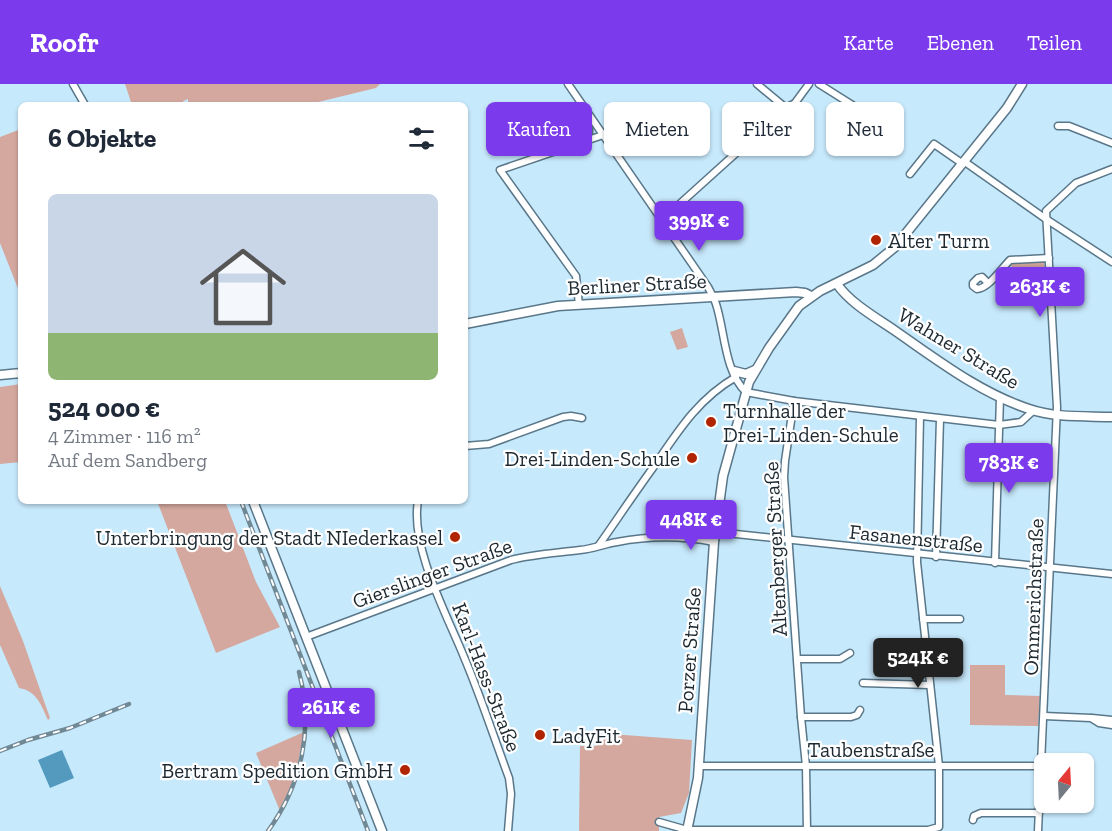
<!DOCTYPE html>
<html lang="de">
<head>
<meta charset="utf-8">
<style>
  :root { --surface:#fff; --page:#f2f2f3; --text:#1f2937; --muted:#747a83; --accent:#7c3aed }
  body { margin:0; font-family:"Zilla Slab",serif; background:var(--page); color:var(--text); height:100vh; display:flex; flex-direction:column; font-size:22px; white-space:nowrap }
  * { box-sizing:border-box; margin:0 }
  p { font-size:20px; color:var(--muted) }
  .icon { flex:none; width:33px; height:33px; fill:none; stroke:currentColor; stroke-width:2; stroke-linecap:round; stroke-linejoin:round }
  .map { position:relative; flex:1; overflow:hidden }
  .side { position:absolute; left:18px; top:18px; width:450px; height:402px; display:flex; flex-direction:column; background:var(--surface); border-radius:9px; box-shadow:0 2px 4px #0004 }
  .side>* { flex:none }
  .banner { position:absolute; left:486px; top:18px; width:536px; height:54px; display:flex; gap:12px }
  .needle { width:39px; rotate:18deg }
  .buttons { position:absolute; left:1034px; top:669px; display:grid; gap:12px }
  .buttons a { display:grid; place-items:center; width:60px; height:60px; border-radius:9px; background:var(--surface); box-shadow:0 2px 4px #0004; font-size:30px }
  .price { position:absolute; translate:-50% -51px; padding:0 14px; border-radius:6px; background:var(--accent); color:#fff; font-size:20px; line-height:39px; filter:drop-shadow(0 2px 3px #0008) }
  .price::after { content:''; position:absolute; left:50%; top:36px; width:18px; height:14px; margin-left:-9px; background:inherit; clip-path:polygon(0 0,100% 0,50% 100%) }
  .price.on { background:#222; color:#fff }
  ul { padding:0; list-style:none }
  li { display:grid; align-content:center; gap:12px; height:318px; padding:0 30px }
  li span { display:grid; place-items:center; height:186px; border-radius:9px; color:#555 }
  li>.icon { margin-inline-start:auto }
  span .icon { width:108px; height:108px; fill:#fffc; stroke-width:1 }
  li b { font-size:26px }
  h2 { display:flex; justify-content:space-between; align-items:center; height:72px; padding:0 30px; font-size:26px }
  .pill { padding:0 21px; border-radius:9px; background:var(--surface); box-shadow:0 2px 4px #0004; font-size:21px; line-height:54px }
  .pill.on { background:var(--accent); color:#fff }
  header { display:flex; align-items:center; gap:36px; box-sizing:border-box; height:84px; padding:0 30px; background:var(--accent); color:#fff }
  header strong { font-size:28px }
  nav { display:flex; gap:33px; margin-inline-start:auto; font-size:21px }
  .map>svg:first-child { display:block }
  .green { fill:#d4a89e }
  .water { fill:#549abf }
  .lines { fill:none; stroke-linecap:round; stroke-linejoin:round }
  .street-casing { stroke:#597789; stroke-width:9 }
  .secondary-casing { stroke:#597789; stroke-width:11 }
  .street { stroke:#fff; stroke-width:6 }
  .secondary { stroke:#fff; stroke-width:8 }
  .rail-casing { stroke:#718895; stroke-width:4.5 }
  .rail { stroke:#fff; stroke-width:2; stroke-dasharray:7; stroke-linecap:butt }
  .poi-dot { fill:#b02401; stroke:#fff; stroke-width:2 }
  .labels { text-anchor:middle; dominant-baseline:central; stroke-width:4.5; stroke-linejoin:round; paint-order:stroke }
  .poi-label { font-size:21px; fill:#1d2931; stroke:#fff; text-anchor:start }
  .street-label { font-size:21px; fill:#1d2931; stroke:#fff }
</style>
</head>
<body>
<header>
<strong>Roofr</strong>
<nav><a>Karte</a><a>Ebenen</a><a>Teilen</a></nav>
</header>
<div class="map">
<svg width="1112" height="747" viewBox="0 0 1112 747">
  <rect width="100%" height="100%" fill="#c7e9fc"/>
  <g class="green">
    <path d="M125 0H380L376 4 306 21H188V15L183 17 184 21H132Z"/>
    <path d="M21 45V212L0 159V53Z"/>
    <path d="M1044 178 1047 217 1010 181 1015 179Z"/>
    <path d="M682 244 688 263 677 266 670 248Z"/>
    <path d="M21 300V378L0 380V303Z"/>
    <path d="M157 417H225L256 498 280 543 216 569Z"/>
    <path d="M0 502 23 557 50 634 48 636C41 621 37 607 19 604L0 561Z"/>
    <path d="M970 581H1005V611L1040 612 1038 642 970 641Z"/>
    <path d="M304 648 295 694 280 727 256 669Z"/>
    <path d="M597 649 692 656 689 709 681 729 659 733V747H579L580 662H596Z"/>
  </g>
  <path class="water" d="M62 666 74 694 50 704 38 676Z"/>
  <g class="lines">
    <g class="street-casing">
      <g id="street">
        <path d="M73 0 85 21"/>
        <path d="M568 0 708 203C711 209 714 214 716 220 725 247 724 287 746 308L794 317 999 341 1021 338 1034 326"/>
        <path d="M757 0 786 24"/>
        <path d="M819 0 873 34"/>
        <path d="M1058 42H1069L1112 59"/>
        <path d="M585 58 589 52V33"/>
        <path d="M965 78 1046 135 1112 178"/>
        <path d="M910 90 934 60 963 80"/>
        <path d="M663 135 786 24 795 19 809 0"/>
        <path d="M988 199 982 193 978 194 973 199V202L977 205C989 204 1001 185 1010 176L1049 174"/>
        <path d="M579 221 576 192 500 86 603 51"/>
        <path d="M794 317 785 377 784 393 801 633 806 682 807 747"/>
        <path d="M465 362 489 360 563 333 571 332 582 334"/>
        <path d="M418 417C410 463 447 531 464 573 481 613 494 654 509 694L511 710 508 747"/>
        <path d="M717 448 1112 490"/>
        <path d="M599 461C618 434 636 407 655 381 678 347 699 314 736 293"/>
        <path d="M936 473 940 335"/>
        <path d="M995 479 1000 313"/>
        <path d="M923 535H960"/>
        <path d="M306 553 511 476C534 470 557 469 580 466 593 465 604 460 617 458 648 452 683 452 714 458"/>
        <path d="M798 575H840L850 569"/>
        <path d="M863 599 930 601"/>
        <path d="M1044 632 1091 634 1099 639 1112 641"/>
        <path d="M801 633H851L857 631 860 626"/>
        <path d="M1092 634 1112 636"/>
        <path d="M699 682H1042"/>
        <path d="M973 736 974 732 981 729H1039"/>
        <path d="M659 738 687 746H928L939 743V682L917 478 920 333"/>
        <path d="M1038 747 1057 323 1046 127 1076 99 1112 85"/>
      </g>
    </g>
    <g class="secondary-casing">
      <g id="secondary">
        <path d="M837 200C850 219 875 233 894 246 936 275 980 309 1029 325 1055 334 1085 332 1112 333"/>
        <path d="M465 240 558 222 796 208 805 209 811 212"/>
        <path d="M734 287 746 290 755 286"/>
        <path d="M0 291 21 289"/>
        <path d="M253 417 382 747"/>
        <path d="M687 747 698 694 714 458 723 392 749 298 769 264 799 222 820 207 873 181 895 163 1007 24 1022 0"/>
      </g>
    </g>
    <use href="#street" class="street"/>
    <use href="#secondary" class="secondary"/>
    <g class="rail-casing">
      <g id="rail">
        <path d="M241 417 368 747"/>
        <path d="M0 667 28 656 70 644 129 620"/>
        <path d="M268 747C302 700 314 644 299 588"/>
      </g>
    </g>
    <use href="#rail" class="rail"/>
  </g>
  <g class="poi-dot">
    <circle cx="876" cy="156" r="6"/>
    <circle cx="711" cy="338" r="6"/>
    <circle cx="692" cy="374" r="6"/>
    <circle cx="455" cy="453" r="6"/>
    <circle cx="540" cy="651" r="6"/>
    <circle cx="405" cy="686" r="6"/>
  </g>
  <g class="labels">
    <g class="poi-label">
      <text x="888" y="156">Alter Turm</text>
      <text x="723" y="326">Turnhalle der<tspan x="723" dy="24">Drei-Linden-Schule</tspan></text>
      <text x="680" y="374" text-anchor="end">Drei-Linden-Schule</text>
      <text x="443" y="453" text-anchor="end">Unterbringung der Stadt NIederkassel</text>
      <text x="552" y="651">LadyFit</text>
      <text x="393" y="686" text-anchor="end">Bertram Spedition GmbH</text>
    </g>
    <g class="street-label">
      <text transform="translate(637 200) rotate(-3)">Berliner Straße</text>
      <text transform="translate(959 264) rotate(31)">Wahner Straße</text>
      <text transform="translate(916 454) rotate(6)">Fasanenstraße</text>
      <text transform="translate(775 465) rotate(-93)">Altenberger Straße</text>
      <text transform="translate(432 489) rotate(-20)">Gierslinger Straße</text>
      <text transform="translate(1033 513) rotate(-88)">Ommerichstraße</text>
      <text transform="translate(689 566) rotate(-86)">Porzer Straße</text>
      <text transform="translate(487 593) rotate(69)">Karl-Hass-Straße</text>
      <text x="871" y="665">Taubenstraße</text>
    </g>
  </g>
</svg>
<div class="buttons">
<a><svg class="needle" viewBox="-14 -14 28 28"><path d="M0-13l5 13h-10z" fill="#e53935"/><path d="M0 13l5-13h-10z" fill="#747a83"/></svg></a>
</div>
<b class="price" style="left:699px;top:168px">399K €</b>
<b class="price" style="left:1040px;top:234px">263K €</b>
<b class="price" style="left:1009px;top:410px">783K €</b>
<b class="price" style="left:691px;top:467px">448K €</b>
<b class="price on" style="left:918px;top:605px">524K €</b>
<b class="price" style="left:331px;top:655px">261K €</b>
<div class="banner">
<a class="pill on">Kaufen</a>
<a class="pill">Mieten</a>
<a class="pill">Filter</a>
<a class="pill">Neu</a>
</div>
<section class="side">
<h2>6 Objekte<svg class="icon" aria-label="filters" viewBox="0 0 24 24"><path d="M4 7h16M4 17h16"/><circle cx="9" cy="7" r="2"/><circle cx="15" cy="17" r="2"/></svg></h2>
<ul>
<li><span style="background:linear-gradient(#c9d6e8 75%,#8fb573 0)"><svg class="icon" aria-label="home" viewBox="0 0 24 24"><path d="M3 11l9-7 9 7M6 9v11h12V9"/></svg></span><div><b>524 000 €</b><p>4 Zimmer · 116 m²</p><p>Auf dem Sandberg</p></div></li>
</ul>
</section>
</div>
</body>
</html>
